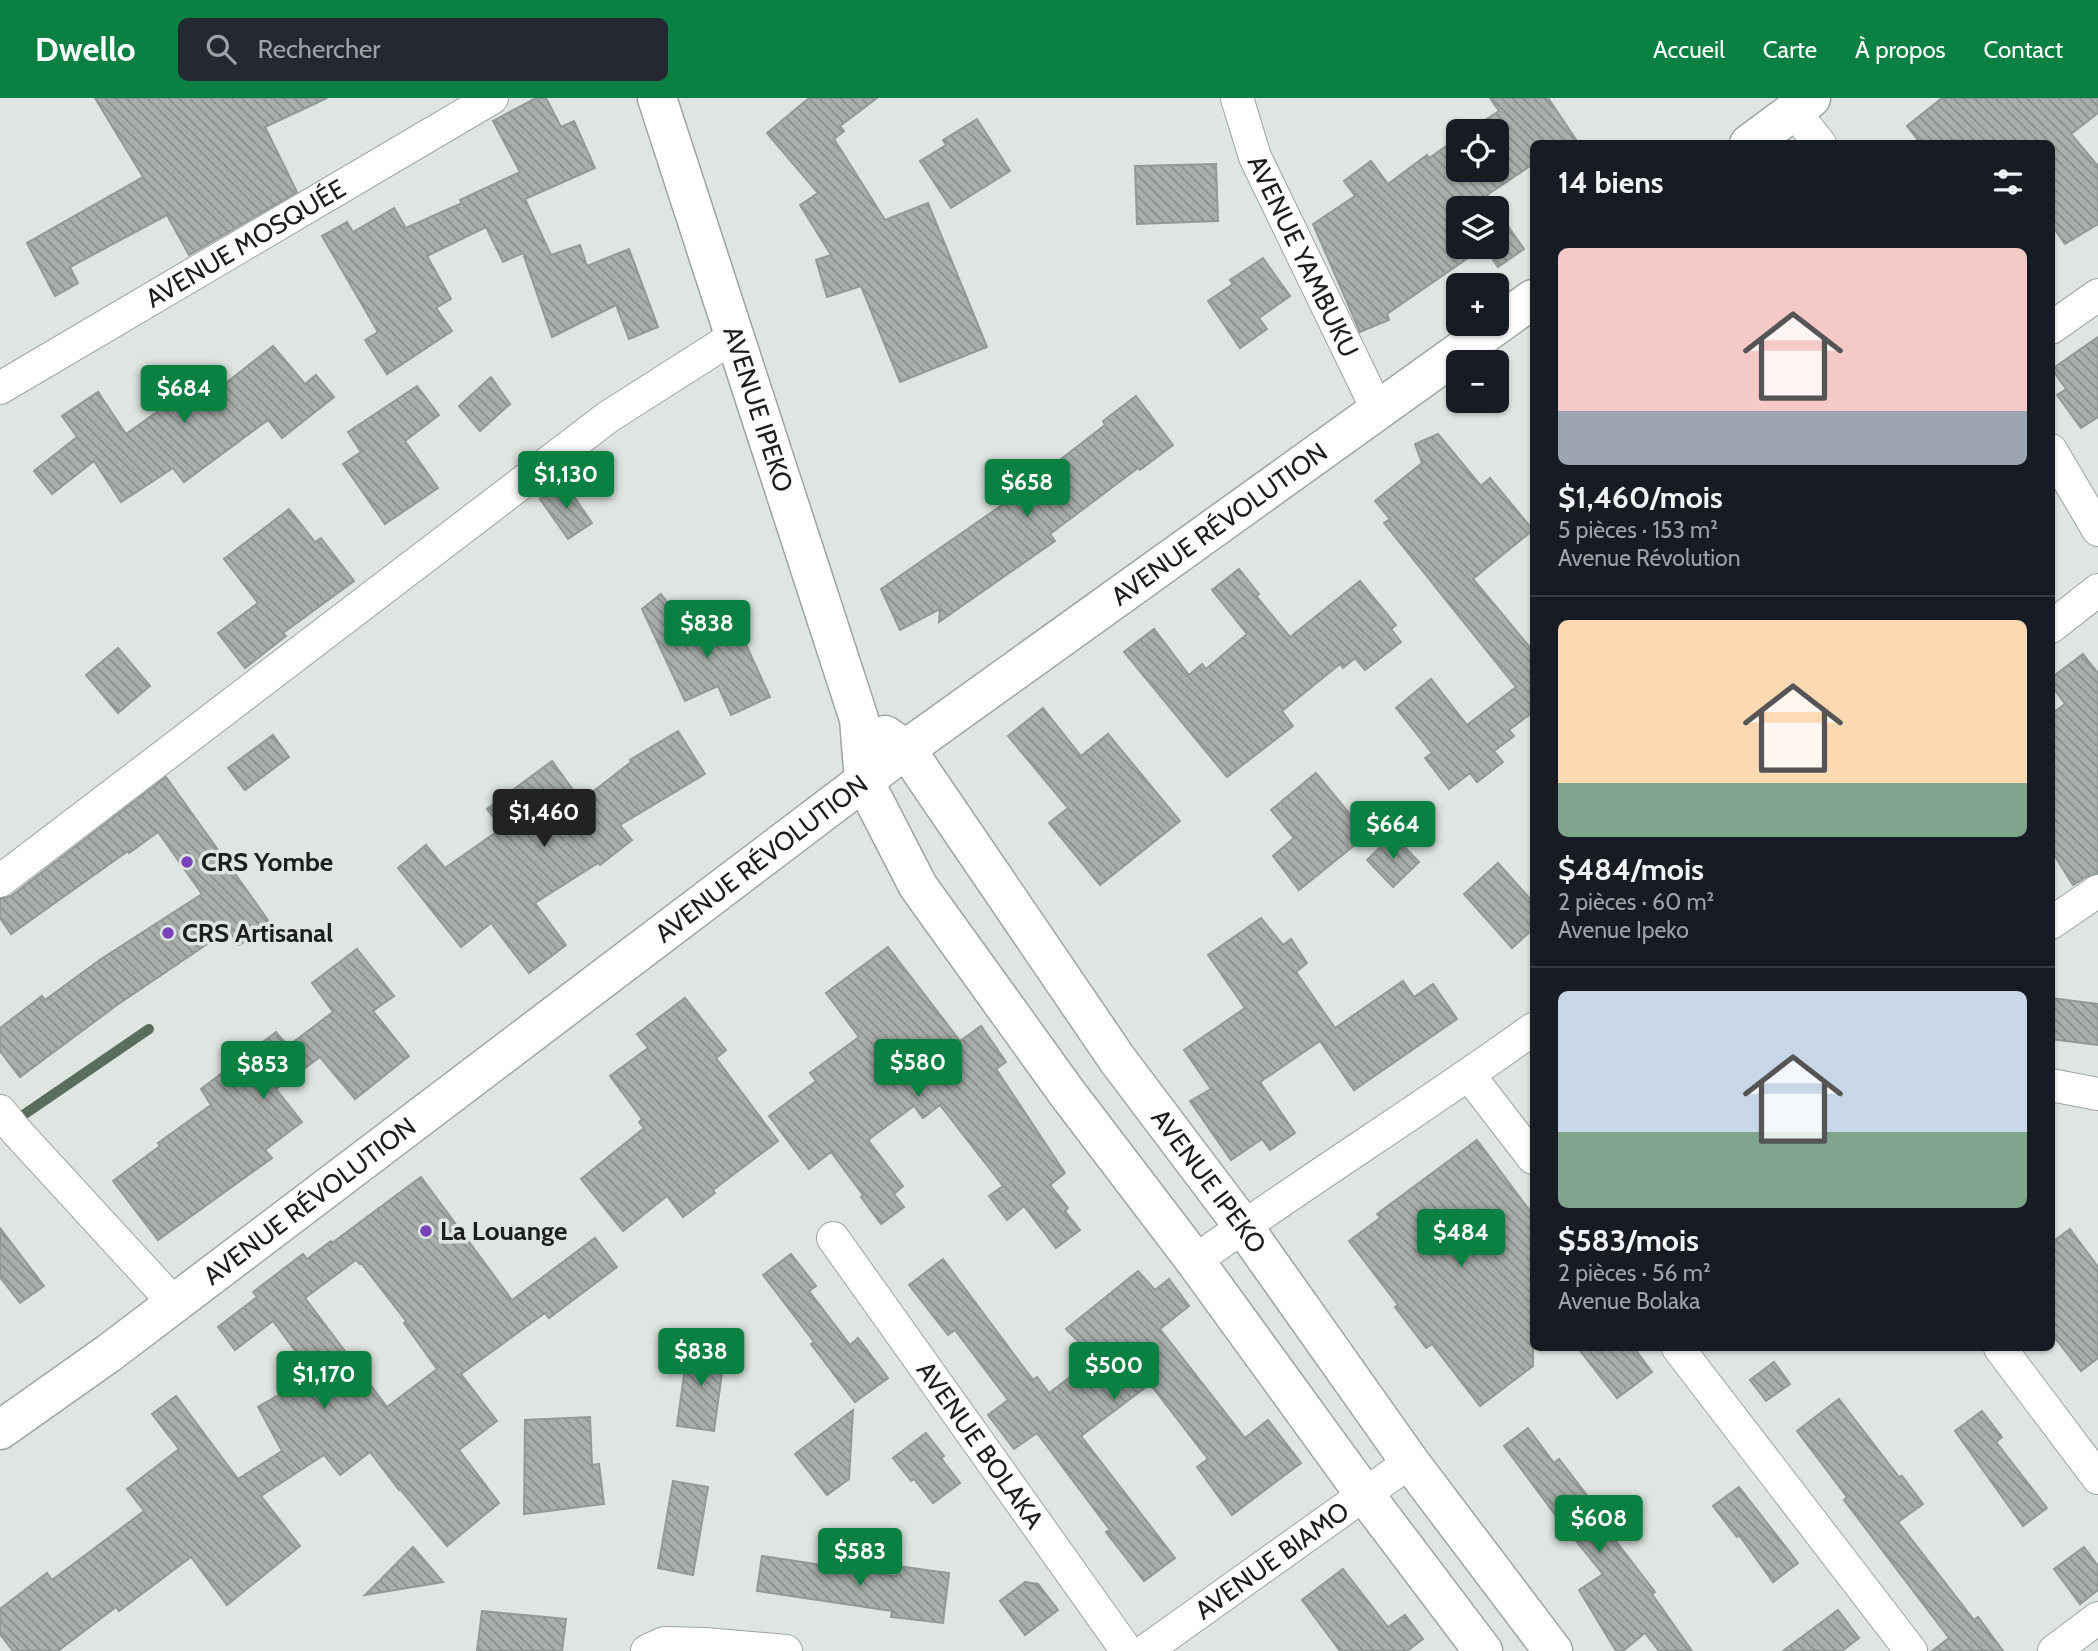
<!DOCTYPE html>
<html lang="fr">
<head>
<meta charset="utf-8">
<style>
  :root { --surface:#171b24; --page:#242831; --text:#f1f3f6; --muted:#9ea1a6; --line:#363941; --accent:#0b8043 }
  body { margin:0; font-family:Cabin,sans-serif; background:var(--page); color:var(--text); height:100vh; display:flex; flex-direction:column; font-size:26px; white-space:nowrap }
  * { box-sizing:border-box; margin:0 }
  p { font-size:23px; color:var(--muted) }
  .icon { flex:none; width:38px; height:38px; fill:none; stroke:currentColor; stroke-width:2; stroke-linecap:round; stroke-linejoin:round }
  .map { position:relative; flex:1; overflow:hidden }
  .side { position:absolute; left:1530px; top:42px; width:525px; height:1211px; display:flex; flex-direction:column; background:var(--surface); border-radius:10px; box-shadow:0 2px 5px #0004 }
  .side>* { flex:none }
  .controls { position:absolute; left:1446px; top:21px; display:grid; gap:14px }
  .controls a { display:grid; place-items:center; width:63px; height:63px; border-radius:10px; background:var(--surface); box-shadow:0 2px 5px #0004; font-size:35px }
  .price { position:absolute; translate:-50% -60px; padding:0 16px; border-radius:7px; background:var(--accent); color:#fff; font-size:23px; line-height:46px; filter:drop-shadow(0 2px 4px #0008) }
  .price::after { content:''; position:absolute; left:50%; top:42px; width:21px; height:16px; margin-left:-10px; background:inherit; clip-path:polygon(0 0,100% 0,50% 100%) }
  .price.on { background:#222; color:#fff }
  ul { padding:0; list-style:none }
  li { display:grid; align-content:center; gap:14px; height:371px; padding:0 28px }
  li+li { border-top:2px solid var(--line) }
  li span { display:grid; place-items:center; height:217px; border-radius:10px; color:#555 }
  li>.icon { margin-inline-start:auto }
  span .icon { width:126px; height:126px; fill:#fffc; stroke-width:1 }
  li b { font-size:30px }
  h2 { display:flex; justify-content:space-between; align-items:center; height:84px; padding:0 28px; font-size:30px }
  header { display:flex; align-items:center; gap:42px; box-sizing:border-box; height:98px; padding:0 35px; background:var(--accent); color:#fff }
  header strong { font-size:33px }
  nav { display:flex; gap:38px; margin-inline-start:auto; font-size:24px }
  .search { width:490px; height:63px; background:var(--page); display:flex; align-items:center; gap:18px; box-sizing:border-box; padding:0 24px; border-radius:10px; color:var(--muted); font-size:26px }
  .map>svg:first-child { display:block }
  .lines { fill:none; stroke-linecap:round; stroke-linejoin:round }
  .stream { stroke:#5a6e5e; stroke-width:10 }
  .building { fill:url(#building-back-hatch); stroke:#939994; stroke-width:2; fill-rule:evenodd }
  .street-casing { stroke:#9ea49f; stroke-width:34 }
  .secondary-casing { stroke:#9ea49f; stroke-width:41 }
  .street { stroke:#fff; stroke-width:32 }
  .secondary { stroke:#fff; stroke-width:38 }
  .poi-dot { fill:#7842b8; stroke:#dfe5e0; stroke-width:2.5 }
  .labels { text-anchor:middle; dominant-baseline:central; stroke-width:7; stroke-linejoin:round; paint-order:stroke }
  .street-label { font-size:26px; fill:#1c1e1c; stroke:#dfe5e0 }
  .poi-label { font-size:26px; font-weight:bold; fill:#1c1e1c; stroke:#dfe5e0; text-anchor:start }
</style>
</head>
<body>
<header>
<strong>Dwello</strong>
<div class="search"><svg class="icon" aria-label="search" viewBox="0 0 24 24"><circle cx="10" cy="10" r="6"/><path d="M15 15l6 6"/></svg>Rechercher</div>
<nav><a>Accueil</a><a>Carte</a><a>À propos</a><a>Contact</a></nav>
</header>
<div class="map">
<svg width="2098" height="1553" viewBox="0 0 2098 1553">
  <defs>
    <pattern id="building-back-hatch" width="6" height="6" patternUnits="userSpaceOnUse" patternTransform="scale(1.75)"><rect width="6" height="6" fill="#a9afaa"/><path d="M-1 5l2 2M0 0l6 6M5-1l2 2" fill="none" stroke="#898e8a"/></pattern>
  </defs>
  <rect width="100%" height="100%" fill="#dfe5e0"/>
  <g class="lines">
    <path class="stream" d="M13 1024 149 931"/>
  </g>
  <g class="building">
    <path d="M95 0H327L265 29 297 94 189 157 167 117 70 169 78 185 55 198 27 145 143 79Z"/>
    <path d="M536 0H546L561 29 574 23 595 70 525 101 551 157 580 147 587 168 629 151 658 229 629 241 616 207 552 239 523 155 503 164 486 129 427 158 451 201 436 210 452 233 387 276 365 242 378 234 322 138 347 124 353 134 394 110 406 130 462 105 460 102 520 74 493 23Z"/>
    <path d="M809 0H877L840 28 844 33 834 41 885 122 928 105 987 249 900 284 861 188 827 199 816 162 831 157 800 107 818 95 767 35Z"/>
    <path d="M1490 0H1548L1579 46H1533V66L1487 97 1496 110H1458V149H1496V111L1524 151 1498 169 1484 149 1387 216 1389 222 1360 234 1313 126 1355 98 1344 83 1371 63 1388 86 1427 57 1429 60 1458 40V72H1496V33H1468L1499 13Z"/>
    <path d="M1942 0H2098V15L2071 36 2098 68V126L2065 146 2051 126V46H1921L1907 28Z"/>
    <path d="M977 21 1010 73 951 110 920 63 946 47 943 42Z"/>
    <path d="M1216 66 1218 123 1137 126 1135 68Z"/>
    <path d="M1263 160 1290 198 1259 220 1267 231 1240 250 1208 203 1233 186 1230 182Z"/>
    <path d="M2098 239V319L2081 330 2057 297 2066 291 2052 271Z"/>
    <path d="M273 248 305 286 316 277 334 299 282 340 268 322 184 384 173 370 121 404 94 363 52 396 34 373 77 339 62 318 98 294 126 336 161 311 159 273 194 272 212 296Z"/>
    <path d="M491 279 510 306 480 333 459 308Z"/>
    <path d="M417 288 439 317 405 343 438 390 385 426 343 366 361 354 348 334Z"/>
    <path d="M1136 298 1173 347 1140 372 1138 370 1050 436 1055 443 939 524 940 511 900 532 881 491 1054 371 1052 368 1105 327 1103 323Z"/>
    <path d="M1438 336 1481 388 1490 380 1533 432 1473 481 1533 553V614L1509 632 1514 638 1494 653 1503 664 1477 684 1470 675 1449 691 1425 660 1432 655 1396 610 1431 581 1467 627 1516 589 1384 425 1390 421 1375 403 1422 365 1415 346Z"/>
    <path d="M557 390H568L592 425 568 441 540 401Z"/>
    <path d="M289 411 315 444 321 440 354 483 283 535 286 538 245 570 218 535 258 505 224 461Z"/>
    <path d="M1239 471 1259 496 1256 498 1290 539 1360 483 1396 527 1391 531 1401 544 1365 572 1355 560 1343 570 1340 566 1282 613 1293 628 1227 679 1124 554 1154 531 1189 577 1202 566 1206 571 1247 536 1212 492Z"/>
    <path d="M661 496 698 544 737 527 770 599 731 617 718 588 685 603 642 511Z"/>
    <path d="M118 550 150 588 118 615 86 577Z"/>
    <path d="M2083 556 2098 575V775L2088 778 2073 787 2051 752V616L2065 606 2051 587V580Z"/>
    <path d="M1043 610 1081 658 1108 636 1180 723 1100 787 1049 725 1068 710 1008 638Z"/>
    <path d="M678 633 705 676 620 727 632 742 600 767 598 765 535 805 566 847 529 875 491 825 461 849 398 770 426 747 445 770 502 730 487 711 552 663 581 703 631 664 630 662Z"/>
    <path d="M273 637 289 659 245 692 228 670Z"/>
    <path d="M1316 675 1367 737 1299 792 1273 758 1294 740 1271 712Z"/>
    <path d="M166 679 270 825 239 847 228 832 117 907 20 979 0 953V930L42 898 45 902 101 861 202 796 158 734 129 755 128 753 11 836 0 820V801L11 798Z"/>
    <path d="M1393 737 1419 764 1393 789 1367 762Z"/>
    <path d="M1498 765 1533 804V831L1512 850 1464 796Z"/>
    <path d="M1261 820 1283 847 1291 841 1307 865 1296 874 1335 930 1403 883 1414 899 1433 886 1457 921 1354 992 1320 943 1260 984 1295 1035 1270 1052 1262 1041 1231 1062 1190 1003 1211 991 1184 952 1245 910 1208 857Z"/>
    <path d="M888 849 960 943 981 928 1006 964 996 971 1065 1075 1050 1087 1068 1110 1065 1113 1080 1132 1056 1150 1024 1108 1007 1122 989 1098 1003 1088 940 1007 923 1020 914 1008 868 1042 903 1088 894 1096 904 1109 881 1126 861 1099 863 1097 831 1054 809 1071 769 1018 816 983 810 975 859 939 826 895Z"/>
    <path d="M357 851 394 898 373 913 409 958 355 1001 320 959 276 991 302 1024 265 1052 272 1060 158 1142 113 1083 160 1048 158 1045 211 1007 201 991 276 934 288 948 333 914 312 885Z"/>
    <path d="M685 900 726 952 716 960 778 1043 713 1092 715 1095 683 1119 667 1098 623 1133 581 1081 644 1030 639 1024 642 1021 610 978 648 950 637 936Z"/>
    <path d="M2051 900 2098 906V947L2051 941Z"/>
    <path d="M1477 1042 1533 1117V1268L1480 1308 1432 1246 1426 1250 1395 1209 1398 1207 1349 1143 1380 1120 1377 1116Z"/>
    <path d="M421 1079 512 1202 595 1140 617 1169 549 1220 545 1215 461 1276 497 1323 459 1352 499 1405 447 1448 400 1391 399 1392 370 1354 340 1377 324 1357 261 1398 300 1448 227 1507 191 1459 119 1513 116 1509 58 1553H13L0 1536V1511L47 1475 52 1482 144 1413 127 1391 179 1351 152 1316 176 1298 238 1381 282 1353 258 1309 313 1277 273 1223 235 1252 218 1229 257 1199 253 1194 303 1156 307 1161 331 1143 332 1145ZM356 1162 360 1166 361 1165 406 1223 404 1225 437 1271 387 1309 305 1200Z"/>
    <path d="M0 1130 44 1188 20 1205 0 1179Z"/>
    <path d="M2070 1131 2098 1169V1260L2081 1273 2051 1235V1145Z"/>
    <path d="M791 1156 816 1188 809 1193 850 1247 858 1240 888 1280 855 1304 811 1246 814 1244 763 1177Z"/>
    <path d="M943 1161 1033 1282 1037 1279 1049 1295 1095 1260 1066 1231 1138 1173 1155 1192 1169 1181 1189 1208 1160 1231 1245 1340 1268 1322 1301 1365 1232 1417 1197 1369 1208 1361 1150 1286 1081 1338 1175 1460 1144 1483 1106 1434 1110 1432 1037 1335 1014 1351 988 1317 1008 1302 955 1232 948 1237 909 1187Z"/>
    <path d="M688 1248 725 1253 714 1333 677 1328Z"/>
    <path d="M1578 1250H1634L1652 1274 1617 1300Z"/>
    <path d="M1774 1264 1790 1286 1766 1303 1750 1282Z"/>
    <path d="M1839 1301 1899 1379 1902 1378 1923 1406 1898 1424 1974 1522 1978 1519 2003 1553H1932L1949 1540 1844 1402 1847 1399 1797 1333Z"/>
    <path d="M853 1312 849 1381 827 1397 795 1356Z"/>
    <path d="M1982 1313 2002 1339 1996 1344 2047 1410 2023 1428 1955 1333Z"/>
    <path d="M590 1319 592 1367 599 1366 604 1406 524 1416 525 1322Z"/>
    <path d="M1528 1330 1554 1365 1559 1361 1616 1435 1612 1438 1655 1494 1652 1496 1692 1553H1659L1645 1535 1623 1553H1616L1579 1492 1603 1476 1559 1422 1504 1348Z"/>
    <path d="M926 1335 944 1358 941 1360 960 1385 933 1405 914 1381 911 1383 893 1360Z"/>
    <path d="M673 1383 708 1389 693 1477 658 1470Z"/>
    <path d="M1739 1389 1798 1465 1773 1484 1739 1437 1737 1439 1713 1408Z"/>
    <path d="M413 1449 443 1484 365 1497Z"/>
    <path d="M2084 1449 2098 1468V1492L2080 1506 2054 1471Z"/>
    <path d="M762 1458 896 1478 897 1468 949 1475 943 1525 891 1519 892 1513 757 1493Z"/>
    <path d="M1343 1471 1388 1529 1405 1517 1423 1541 1407 1553H1340L1302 1502Z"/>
    <path d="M1025 1484 1038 1486 1058 1512 1025 1537 1000 1503Z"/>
    <path d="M1838 1512 1859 1540 1842 1553H1783Z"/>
    <path d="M482 1513 566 1521 562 1553H477Z"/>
  </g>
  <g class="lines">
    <g class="street-casing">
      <g id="street">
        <path id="s1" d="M1237 0 1255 59 1378 313"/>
        <path d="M1794 13 1820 46"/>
        <path d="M2051 230 2098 197"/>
        <path id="s2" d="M0 290 492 0"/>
        <path d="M2051 352 2098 432"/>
        <path d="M2051 529 2098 492"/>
        <path d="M0 783 608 319 735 238"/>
        <path d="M2051 825 2098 793"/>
        <path d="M1469 977 1533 1060"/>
        <path d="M2051 987 2098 996"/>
        <path d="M0 1013 16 1033 174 1205"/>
        <path id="s3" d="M833 1140 1127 1553"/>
        <path d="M1195 1163C1306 1083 1422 1011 1533 931"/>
        <path d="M1678 1250 1911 1553"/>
        <path d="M2000 1250 2098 1380"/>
        <path d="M647 1553 664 1545 705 1546 786 1553"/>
        <path id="s4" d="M1145 1553 1410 1364"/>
        <path d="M2054 1553 2098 1520"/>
      </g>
    </g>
    <g class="secondary-casing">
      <g id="secondary">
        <path id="s5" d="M657 0 859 621 864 683 918 788 1067 995 1195 1163 1365 1397 1483 1553"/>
        <path d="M1749 46 1811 0"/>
        <path id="s6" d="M885 637 906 651 1117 961 1243 1128 1410 1364 1553 1553"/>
        <path id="s7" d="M0 1332 109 1255 906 651 1533 201"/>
      </g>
    </g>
    <use href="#street" class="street"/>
    <use href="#secondary" class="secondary"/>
  </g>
  <g class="poi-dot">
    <circle cx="187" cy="764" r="7"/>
    <circle cx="168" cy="835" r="7"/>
    <circle cx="426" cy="1133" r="7"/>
  </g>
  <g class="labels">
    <g class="street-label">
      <text stroke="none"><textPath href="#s2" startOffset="285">AVENUE MOSQUÉE</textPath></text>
      <text stroke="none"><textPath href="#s1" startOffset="172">AVENUE YAMBUKU</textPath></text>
      <text stroke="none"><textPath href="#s5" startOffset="327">AVENUE IPEKO</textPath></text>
      <text stroke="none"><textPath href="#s7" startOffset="1519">AVENUE RÉVOLUTION</textPath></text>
      <text stroke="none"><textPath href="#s7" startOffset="952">AVENUE RÉVOLUTION</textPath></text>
      <text stroke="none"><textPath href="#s6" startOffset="553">AVENUE IPEKO</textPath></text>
      <text stroke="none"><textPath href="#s7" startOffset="385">AVENUE RÉVOLUTION</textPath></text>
      <text stroke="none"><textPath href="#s3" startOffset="254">AVENUE BOLAKA</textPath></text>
      <text stroke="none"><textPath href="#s4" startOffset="156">AVENUE BIAMO</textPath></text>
    </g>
    <g class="poi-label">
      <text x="201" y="764">CRS Yombe</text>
      <text x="182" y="835">CRS Artisanal</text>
      <text x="440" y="1133">La Louange</text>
    </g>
  </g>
</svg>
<div class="controls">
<a><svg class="icon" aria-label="locate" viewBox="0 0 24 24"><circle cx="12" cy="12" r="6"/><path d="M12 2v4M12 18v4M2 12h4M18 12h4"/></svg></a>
<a><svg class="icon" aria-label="layers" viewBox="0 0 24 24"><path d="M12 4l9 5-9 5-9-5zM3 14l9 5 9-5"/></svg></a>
<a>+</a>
<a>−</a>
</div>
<b class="price" style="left:184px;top:327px">$684</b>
<b class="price" style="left:566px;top:413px">$1,130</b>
<b class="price" style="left:1027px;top:421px">$658</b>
<b class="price" style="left:707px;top:562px">$838</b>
<b class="price on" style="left:544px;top:751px">$1,460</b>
<b class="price" style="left:1393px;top:763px">$664</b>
<b class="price" style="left:918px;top:1001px">$580</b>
<b class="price" style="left:263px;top:1003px">$853</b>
<b class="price" style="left:1461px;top:1171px">$484</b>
<b class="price" style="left:701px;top:1290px">$838</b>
<b class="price" style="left:1114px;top:1304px">$500</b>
<b class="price" style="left:324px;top:1313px">$1,170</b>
<b class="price" style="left:1599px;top:1457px">$608</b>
<b class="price" style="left:860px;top:1490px">$583</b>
<section class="side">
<h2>14 biens<svg class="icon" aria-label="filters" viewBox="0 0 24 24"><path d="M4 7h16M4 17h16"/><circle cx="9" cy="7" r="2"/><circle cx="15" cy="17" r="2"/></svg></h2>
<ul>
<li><span style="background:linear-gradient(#f6c9c9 75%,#9aa5b1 0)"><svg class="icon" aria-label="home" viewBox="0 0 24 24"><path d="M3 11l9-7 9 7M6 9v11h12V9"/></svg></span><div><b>$1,460/mois</b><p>5 pièces · 153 m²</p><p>Avenue Révolution</p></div></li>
<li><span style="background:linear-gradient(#ffd9b3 75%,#7fa58c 0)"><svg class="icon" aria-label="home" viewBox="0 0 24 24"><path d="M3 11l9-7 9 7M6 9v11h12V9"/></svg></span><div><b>$484/mois</b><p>2 pièces · 60 m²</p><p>Avenue Ipeko</p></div></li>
<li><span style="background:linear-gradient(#c9d6e8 65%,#7fa58c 0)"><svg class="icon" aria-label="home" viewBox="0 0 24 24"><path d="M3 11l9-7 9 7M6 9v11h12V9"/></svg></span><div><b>$583/mois</b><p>2 pièces · 56 m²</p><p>Avenue Bolaka</p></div></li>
</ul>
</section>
</div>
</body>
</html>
